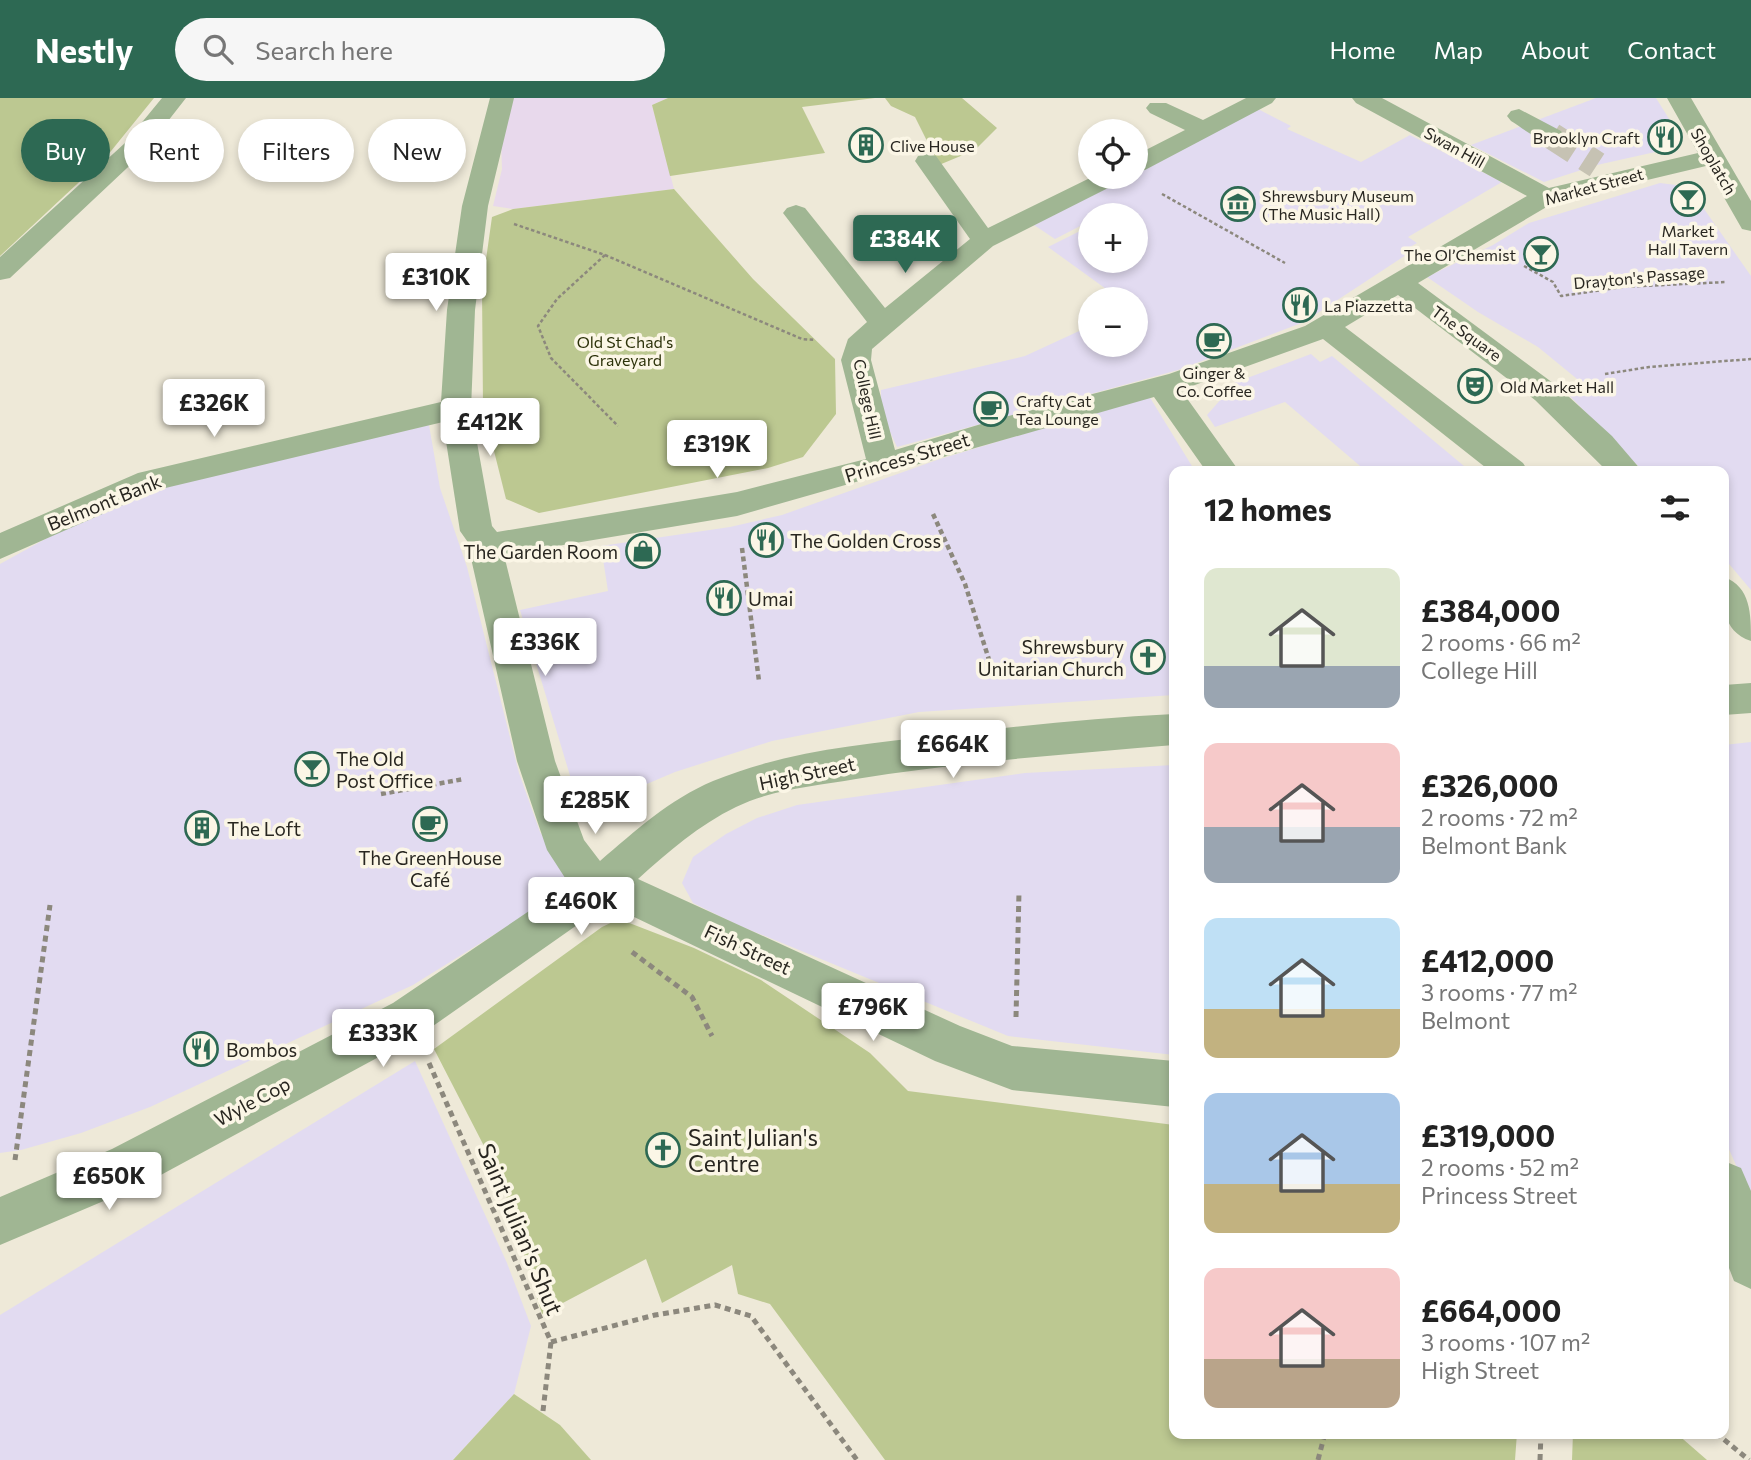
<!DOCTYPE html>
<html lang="en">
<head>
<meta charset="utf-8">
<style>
  :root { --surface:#fff; --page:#f6f6f6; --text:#222; --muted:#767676; --accent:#2d6953 }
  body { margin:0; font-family:Commissioner,sans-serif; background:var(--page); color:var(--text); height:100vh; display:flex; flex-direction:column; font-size:26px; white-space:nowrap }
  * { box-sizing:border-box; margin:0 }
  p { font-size:23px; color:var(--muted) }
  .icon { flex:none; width:38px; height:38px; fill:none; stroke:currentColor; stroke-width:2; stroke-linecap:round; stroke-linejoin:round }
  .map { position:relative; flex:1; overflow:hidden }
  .drawer { position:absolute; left:1169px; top:368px; width:560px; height:973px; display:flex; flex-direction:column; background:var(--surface); border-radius:14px; box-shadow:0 4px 10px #0003 }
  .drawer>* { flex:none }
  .top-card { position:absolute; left:21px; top:21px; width:665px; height:63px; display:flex; gap:14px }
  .buttons { position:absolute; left:1078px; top:21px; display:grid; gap:14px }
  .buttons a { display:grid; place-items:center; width:70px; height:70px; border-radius:50%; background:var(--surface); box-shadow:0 4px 10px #0003; font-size:35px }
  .price { position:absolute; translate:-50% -60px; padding:0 16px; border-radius:7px; background:#fff; color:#222; font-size:23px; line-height:46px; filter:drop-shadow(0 2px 4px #0008) }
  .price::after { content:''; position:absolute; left:50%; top:42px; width:21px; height:16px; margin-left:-10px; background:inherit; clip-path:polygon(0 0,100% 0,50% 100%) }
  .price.on { background:var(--accent); color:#fff }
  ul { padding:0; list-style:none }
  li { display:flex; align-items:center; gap:21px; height:175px; padding:0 35px }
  li span { display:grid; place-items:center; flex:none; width:196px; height:140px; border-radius:14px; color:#555 }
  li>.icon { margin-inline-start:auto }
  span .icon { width:84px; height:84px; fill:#fffc; stroke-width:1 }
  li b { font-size:30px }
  h2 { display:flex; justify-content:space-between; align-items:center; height:84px; padding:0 35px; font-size:30px }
  .tag { padding:0 24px; border-radius:32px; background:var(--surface); box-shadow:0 4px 10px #0003; font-size:24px; line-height:63px }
  .tag.on { background:var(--accent); color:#fff }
  header { display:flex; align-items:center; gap:42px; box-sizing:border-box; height:98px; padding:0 35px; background:var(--accent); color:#fff }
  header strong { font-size:33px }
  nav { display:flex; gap:38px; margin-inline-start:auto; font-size:24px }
  .search { width:490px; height:63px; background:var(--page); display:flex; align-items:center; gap:18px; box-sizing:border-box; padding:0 24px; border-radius:38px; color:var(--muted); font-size:26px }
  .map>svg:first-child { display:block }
  .commercial { fill:#e2dbf1 }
  .education { fill:#e8d9ec }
  .green { fill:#bcc891 }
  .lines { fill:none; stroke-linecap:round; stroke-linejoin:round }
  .minor-tunnel { stroke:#c6c2b3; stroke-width:27; stroke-dasharray:27 13; stroke-linecap:butt }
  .path-far2 { stroke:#8c887d; stroke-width:2.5; stroke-dasharray:3.5 2.5; stroke-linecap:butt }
  .path-far1 { stroke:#8c887d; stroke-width:4.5; stroke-dasharray:5 3.5; stroke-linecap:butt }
  .path { stroke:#8c887d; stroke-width:5; stroke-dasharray:6 4.5; stroke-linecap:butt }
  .minor { fill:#a0b693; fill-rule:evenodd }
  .labels { text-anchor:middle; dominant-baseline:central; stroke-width:7; stroke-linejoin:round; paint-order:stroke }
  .far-poi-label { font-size:16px; fill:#282620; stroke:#fbf6e6; text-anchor:start }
  .far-street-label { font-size:16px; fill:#282620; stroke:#fbf6e6 }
  .far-park-label { font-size:16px; fill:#2c320a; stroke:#fbf6e6 }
  .street-label { font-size:19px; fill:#282620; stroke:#fbf6e6 }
  .poi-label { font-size:19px; fill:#282620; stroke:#fbf6e6; text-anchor:start }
  .near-poi-label { font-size:23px; fill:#282620; stroke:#fbf6e6; text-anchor:start }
  .near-street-label { font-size:23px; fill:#282620; stroke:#fbf6e6 }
</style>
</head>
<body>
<header>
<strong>Nestly</strong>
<div class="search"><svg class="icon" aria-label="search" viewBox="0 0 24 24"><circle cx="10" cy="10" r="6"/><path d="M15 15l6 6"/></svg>Search here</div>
<nav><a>Home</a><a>Map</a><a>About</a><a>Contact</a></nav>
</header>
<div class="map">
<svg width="1751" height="1362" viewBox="0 0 1751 1362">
  <rect width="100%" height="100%" fill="#eee9d8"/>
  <g class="commercial">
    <path d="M1596 0H1656L1681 40 1673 50 1597 67 1544 84 1471 47Z"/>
    <path d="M1256 10 1291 28 1287 31 1361 64 1410 37 1502 84 1408 139 1417 145 1401 154 1406 157 1304 224 1178 272 897 349 881 314V292L1025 258 1090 228V247H1136V201H1120L1048 149 1090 128V163H1136V117H1090V123L1055 141 1034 127 1127 79H1136V75Z"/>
    <path d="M1660 85 1676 87 1695 98 1751 178V492L1724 460V373H1643L1562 290 1582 285 1538 249 1478 214 1427 179 1493 147 1529 125Z"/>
    <path d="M1311 256 1320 264 1332 258 1470 373H1366L1285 304 1215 329 1207 317 1222 300 1239 294 1231 286Z"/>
    <path d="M1149 298 1195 373H1174V597L919 614 772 643 675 674 581 714 520 512 608 493 601 448 730 429 782 417 937 362Z"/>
    <path d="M429 327 440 390 467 469 519 675 540 734 574 787 413 887 150 1009 81 1035 21 1052 0 1055V466L107 407 146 393Z"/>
    <path d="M1751 644V1101L1724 1040V647Z"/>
    <path d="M1174 667V957L1008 938 738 827 693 805 682 785 693 759 726 736 757 720 797 707 1025 675Z"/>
    <path d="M415 963 507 1165 531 1228 514 1296 453 1362H0V1217Z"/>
  </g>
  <path class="education" d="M513 0H668L652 7 674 91 513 111 493 108 502 71 501 43Z"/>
  <g class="green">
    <path d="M0 0H154L107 58 0 158Z"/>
    <path d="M668 0H875L802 9 825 55 670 78 652 7Z"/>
    <path d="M885 0H962L997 30 975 52 939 67 915 19 891 8Z"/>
    <path d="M674 91 753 181 835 261 836 316 803 359 768 370 539 415 506 401 483 309 482 190 492 119 513 111Z"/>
    <path d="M619 821 694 850 761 882 870 955 908 993 1174 1027V1335H1517L1515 1362H885L770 1206 738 1196 732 1167 662 1205 646 1161 542 1216 501 1081 434 951 602 829Z"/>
    <path d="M514 1296 560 1327 591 1362H453Z"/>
    <path d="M1573 1335H1676L1707 1362H1572Z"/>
  </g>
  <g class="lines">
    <path class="minor-tunnel" d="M1552 38 1597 67"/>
    <g class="path-far2">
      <path d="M1162 96 1285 165"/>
      <path d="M514 126 605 157 802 241 815 242"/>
      <path d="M605 157 557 201 538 228 551 260 618 328"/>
      <path d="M1524 168 1553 184 1561 198 1622 189 1727 184"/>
      <path d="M1605 276 1649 269 1751 261"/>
    </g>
    <g class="path-far1">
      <path d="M933 416 965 486 991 568"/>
      <path d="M742 450 759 583"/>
      <path d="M381 696 464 681"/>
    </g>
    <g class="path">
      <path d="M632 854 692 899 712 938"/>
      <path d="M1016 919 1019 794"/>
      <path d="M429 965 551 1244 655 1217 715 1207 751 1218 857 1362"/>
      <path d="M15 1062 50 807"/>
      <path d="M543 1313 551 1244"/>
      <path d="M1716 1335 1749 1362"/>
      <path d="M1318 1362 1325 1335"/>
      <path d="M1540 1362 1541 1335"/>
    </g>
    <g class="minor">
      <path d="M162 0H186L143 55 10 180 0 182V159L125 45Z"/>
      <path d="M490 0H514L488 108 475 212 471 311 492 428 497 434 737 394 866 361 841 262 848 241 867 224 783 115 787 110 796 107 805 110 885 210 970 141 915 63 918 58 927 56 936 58 988 130 1092 79H1124L1120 84 993 148 872 251 871 262 895 352 1001 320 1169 276 1305 228 1527 98 1356 5 1352 0H1382L1549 90 1698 55 1667 0H1691L1751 103V133L1742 131 1706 68 1555 104 1418 185 1557 288 1612 338 1642 373H1607L1535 302 1398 197 1345 229 1523 365 1528 373H1490L1323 241 1181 292 1239 373H1206L1154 299 737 418 504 457 555 663 584 742 600 763C635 733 670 701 713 683 783 654 861 646 936 638 1015 628 1095 620 1174 616V647C1068 656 961 664 856 681 816 688 773 691 736 709 699 727 669 753 638 781L960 928 1012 948 1174 963V1009L1012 992 935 963 607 806 423 935 146 1085 0 1147V1099L112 1051 393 905 569 786 547 752 517 663 470 456 472 450 460 433 443 324 157 392 0 461V435L138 375 441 304 447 212 462 108Z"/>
      <path d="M1246 0H1276L1272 5 1145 72 1136 74V57L1185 32 1150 15 1146 10 1150 5H1166L1203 22Z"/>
      <path d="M1519 11 1561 33 1564 38 1561 43C1542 48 1526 32 1511 23L1507 18 1511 13Z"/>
      <path d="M1724 479C1751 489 1751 516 1751 543 1721 533 1723 505 1724 479Z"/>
      <path d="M1751 585V615L1724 617V587Z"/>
      <path d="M1724 1063 1741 1070 1751 1093V1191L1734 1183 1724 1157Z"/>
    </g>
  </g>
  <defs>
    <g id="restaurant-ring" transform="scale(1.75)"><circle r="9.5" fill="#fbf6e6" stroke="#2d6953" stroke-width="1.5"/><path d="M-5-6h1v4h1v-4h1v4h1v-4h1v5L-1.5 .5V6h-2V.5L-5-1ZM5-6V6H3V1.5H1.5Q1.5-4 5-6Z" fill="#2d6953"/></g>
    <g id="building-ring" transform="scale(1.75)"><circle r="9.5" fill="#fbf6e6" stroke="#2d6953" stroke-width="1.5"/><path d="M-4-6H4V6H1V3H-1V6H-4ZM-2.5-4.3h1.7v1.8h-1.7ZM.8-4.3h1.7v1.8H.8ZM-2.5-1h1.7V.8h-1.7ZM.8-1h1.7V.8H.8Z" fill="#2d6953"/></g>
    <g id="bar-ring" transform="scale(1.75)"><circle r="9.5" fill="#fbf6e6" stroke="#2d6953" stroke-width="1.5"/><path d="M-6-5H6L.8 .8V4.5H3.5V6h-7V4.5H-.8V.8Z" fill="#2d6953"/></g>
    <g id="museum-ring" transform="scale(1.75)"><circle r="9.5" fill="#fbf6e6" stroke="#2d6953" stroke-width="1.5"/><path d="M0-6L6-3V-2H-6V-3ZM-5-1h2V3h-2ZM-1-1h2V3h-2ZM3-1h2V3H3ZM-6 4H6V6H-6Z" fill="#2d6953"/></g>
    <g id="cafe-ring" transform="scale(1.75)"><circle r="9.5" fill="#fbf6e6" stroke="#2d6953" stroke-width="1.5"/><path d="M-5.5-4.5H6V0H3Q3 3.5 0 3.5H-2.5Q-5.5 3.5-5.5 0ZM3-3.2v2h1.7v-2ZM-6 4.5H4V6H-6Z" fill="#2d6953"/></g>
    <g id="theatre-ring" transform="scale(1.75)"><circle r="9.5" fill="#fbf6e6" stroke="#2d6953" stroke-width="1.5"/><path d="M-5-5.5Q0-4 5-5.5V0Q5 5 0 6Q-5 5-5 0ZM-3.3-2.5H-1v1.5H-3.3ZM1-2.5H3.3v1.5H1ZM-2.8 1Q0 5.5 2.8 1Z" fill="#2d6953"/></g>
    <g id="shop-ring" transform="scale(1.75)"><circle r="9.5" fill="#fbf6e6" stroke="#2d6953" stroke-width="1.5"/><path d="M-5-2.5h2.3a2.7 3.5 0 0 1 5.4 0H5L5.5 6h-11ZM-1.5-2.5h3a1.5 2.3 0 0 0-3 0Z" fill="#2d6953"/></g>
    <g id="church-ring" transform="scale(1.75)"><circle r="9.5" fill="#fbf6e6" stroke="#2d6953" stroke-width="1.5"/><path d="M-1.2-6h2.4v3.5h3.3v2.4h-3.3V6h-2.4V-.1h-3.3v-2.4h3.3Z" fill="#2d6953"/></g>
  </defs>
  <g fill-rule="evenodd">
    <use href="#restaurant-ring" x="1665" y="39"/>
    <use href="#building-ring" x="866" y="47"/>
    <use href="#bar-ring" x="1688" y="101"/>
    <use href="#museum-ring" x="1238" y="106"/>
    <use href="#bar-ring" x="1541" y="156"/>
    <use href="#restaurant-ring" x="1300" y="207"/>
    <use href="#cafe-ring" x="1214" y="243"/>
    <use href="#theatre-ring" x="1475" y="288"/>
    <use href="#cafe-ring" x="991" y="311"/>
    <use href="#restaurant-ring" x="766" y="442"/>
    <use href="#shop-ring" x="643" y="453"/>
    <use href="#restaurant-ring" x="724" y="500"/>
    <use href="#church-ring" x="1148" y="559"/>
    <use href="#bar-ring" x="312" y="671"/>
    <use href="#cafe-ring" x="430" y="726"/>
    <use href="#building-ring" x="202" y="730"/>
    <use href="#restaurant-ring" x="201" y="951"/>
    <use href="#church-ring" x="663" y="1052"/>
  </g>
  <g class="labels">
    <g class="far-poi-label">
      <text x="1640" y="39" text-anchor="end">Brooklyn Craft</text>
      <text x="890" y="47">Clive House</text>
      <text x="1262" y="97">Shrewsbury Museum<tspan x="1262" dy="18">(The Music Hall)</tspan></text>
      <text x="1688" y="132" text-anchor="middle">Market<tspan x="1688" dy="18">Hall Tavern</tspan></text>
      <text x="1516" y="156" text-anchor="end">The Ol’Chemist</text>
      <text x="1324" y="207">La Piazzetta</text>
      <text x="1214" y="274" text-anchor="middle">Ginger &amp;<tspan x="1214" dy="18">Co. Coffee</tspan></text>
      <text x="1500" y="288">Old Market Hall</text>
      <text x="1016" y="302">Crafty Cat<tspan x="1016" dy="18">Tea Lounge</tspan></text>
    </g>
    <g class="far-street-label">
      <text transform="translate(1455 49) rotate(29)">Swan Hill</text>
      <text transform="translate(1714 63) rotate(60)">Shoplatch</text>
      <text transform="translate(1594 88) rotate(-15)">Market Street</text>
      <text transform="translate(1639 179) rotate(-5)">Drayton's Passage</text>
      <text transform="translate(1467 235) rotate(36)">The Square</text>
      <text transform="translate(868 301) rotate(78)">College Hill</text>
    </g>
    <g class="far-park-label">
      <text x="625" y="243">Old St Chad's<tspan x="625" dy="18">Graveyard</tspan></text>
    </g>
    <g class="street-label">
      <text transform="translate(907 359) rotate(-17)">Princess Street</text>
      <text transform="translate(104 404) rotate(-22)">Belmont Bank</text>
      <text transform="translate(807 675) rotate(-12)">High Street</text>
      <text transform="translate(748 851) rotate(25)">Fish Street</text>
      <text transform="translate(252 1003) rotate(-28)">Wyle Cop</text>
    </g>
    <g class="poi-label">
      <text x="790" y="442">The Golden Cross</text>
      <text x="618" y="453" text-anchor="end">The Garden Room</text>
      <text x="748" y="500">Umai</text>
      <text x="1124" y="548" text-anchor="end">Shrewsbury<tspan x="1124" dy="22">Unitarian Church</tspan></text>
      <text x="336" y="660">The Old<tspan x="336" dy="22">Post Office</tspan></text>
      <text x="227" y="730">The Loft</text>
      <text x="430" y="759" text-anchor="middle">The GreenHouse<tspan x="430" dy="22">Café</tspan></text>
      <text x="226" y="951">Bombos</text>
    </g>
    <g class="near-poi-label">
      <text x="688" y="1039">Saint Julian's<tspan x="688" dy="26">Centre</tspan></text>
    </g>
    <g class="near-street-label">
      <text transform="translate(521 1131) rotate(67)">Saint Julian's Shut</text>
    </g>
  </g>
</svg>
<div class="buttons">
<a><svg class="icon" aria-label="locate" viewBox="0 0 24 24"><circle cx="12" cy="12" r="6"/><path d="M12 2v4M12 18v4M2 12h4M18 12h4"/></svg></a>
<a>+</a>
<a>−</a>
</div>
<b class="price on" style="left:905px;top:177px">£384K</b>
<b class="price" style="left:436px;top:215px">£310K</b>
<b class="price" style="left:214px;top:341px">£326K</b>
<b class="price" style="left:490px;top:360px">£412K</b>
<b class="price" style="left:717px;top:382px">£319K</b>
<b class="price" style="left:545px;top:580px">£336K</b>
<b class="price" style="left:953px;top:682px">£664K</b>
<b class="price" style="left:595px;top:738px">£285K</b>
<b class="price" style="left:581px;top:839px">£460K</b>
<b class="price" style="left:873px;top:945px">£796K</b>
<b class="price" style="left:383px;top:971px">£333K</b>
<b class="price" style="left:109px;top:1114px">£650K</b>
<div class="top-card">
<a class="tag on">Buy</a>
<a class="tag">Rent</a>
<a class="tag">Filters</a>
<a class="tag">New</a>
</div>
<section class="drawer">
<h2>12 homes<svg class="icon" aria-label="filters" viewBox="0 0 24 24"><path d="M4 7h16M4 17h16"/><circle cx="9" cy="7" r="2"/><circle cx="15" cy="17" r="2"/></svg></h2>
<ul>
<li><span style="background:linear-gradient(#dfe7d0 70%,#9aa5b1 0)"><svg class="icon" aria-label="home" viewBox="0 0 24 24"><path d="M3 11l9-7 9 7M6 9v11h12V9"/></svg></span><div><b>£384,000</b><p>2 rooms · 66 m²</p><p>College Hill</p></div></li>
<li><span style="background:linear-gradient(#f6c9c9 60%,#9aa5b1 0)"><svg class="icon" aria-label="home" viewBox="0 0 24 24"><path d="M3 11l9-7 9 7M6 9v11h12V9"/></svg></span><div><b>£326,000</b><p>2 rooms · 72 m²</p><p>Belmont Bank</p></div></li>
<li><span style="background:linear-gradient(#bfe0f5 65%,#c2b280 0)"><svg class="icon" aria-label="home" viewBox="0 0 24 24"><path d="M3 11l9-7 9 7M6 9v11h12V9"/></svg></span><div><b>£412,000</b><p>3 rooms · 77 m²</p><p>Belmont</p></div></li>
<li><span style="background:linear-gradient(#a9c7e8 65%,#c2b280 0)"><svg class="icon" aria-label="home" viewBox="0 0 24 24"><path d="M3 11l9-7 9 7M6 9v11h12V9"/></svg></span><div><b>£319,000</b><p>2 rooms · 52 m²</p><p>Princess Street</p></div></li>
<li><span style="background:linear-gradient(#f6c9c9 65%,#b9a48a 0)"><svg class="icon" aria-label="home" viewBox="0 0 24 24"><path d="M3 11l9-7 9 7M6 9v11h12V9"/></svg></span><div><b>£664,000</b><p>3 rooms · 107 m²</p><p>High Street</p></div></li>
</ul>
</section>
</div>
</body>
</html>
